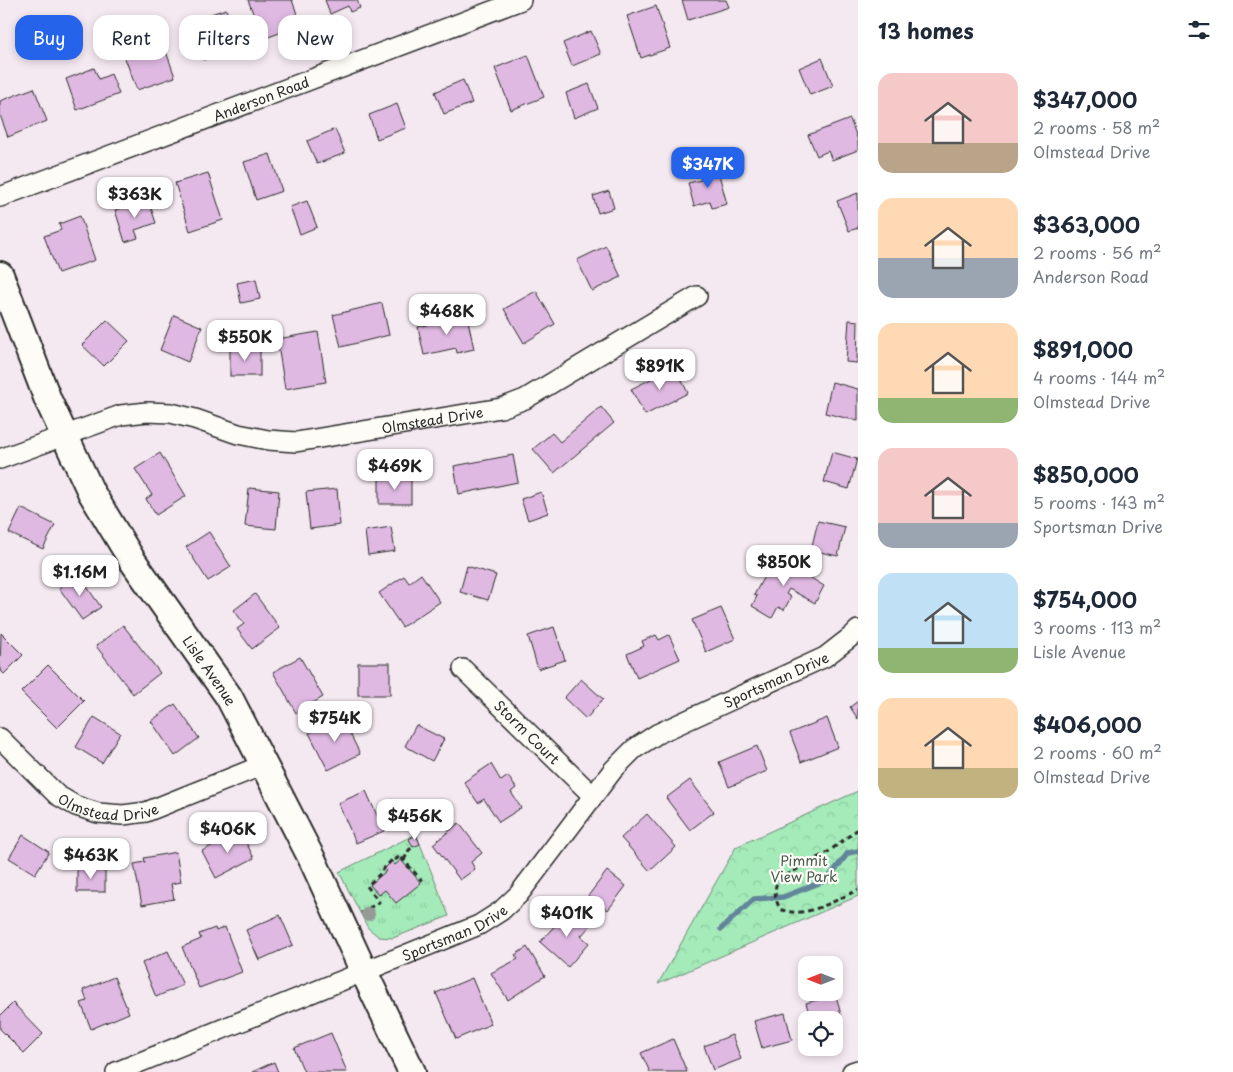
<!DOCTYPE html>
<html lang="en">
<head>
<meta charset="utf-8">
<style>
  :root { --surface:#fff; --page:#f2f2f3; --text:#1f2937; --muted:#747a83; --accent:#2563eb }
  body { margin:0; font-family:"Playpen Sans",sans-serif; background:var(--page); color:var(--text); height:100vh; display:flex; flex-direction:column; font-size:19px; white-space:nowrap }
  * { box-sizing:border-box; margin:0 }
  p { font-size:16px; color:var(--muted) }
  .icon { flex:none; width:28px; height:28px; fill:none; stroke:currentColor; stroke-width:2; stroke-linecap:round; stroke-linejoin:round }
  .map { position:relative; flex:1; overflow:hidden }
  .side { display:flex; flex-direction:column; background:var(--surface); width:375px }
  .side>* { flex:none }
  .banner { position:absolute; left:15px; top:15px; width:475px; height:45px; display:flex; gap:10px }
  .needle { width:32px; rotate:270deg }
  .fabs { position:absolute; left:798px; top:956px; display:grid; gap:10px }
  .fabs a { display:grid; place-items:center; width:45px; height:45px; border-radius:10px; background:var(--surface); box-shadow:0 2px 8px #0003; font-size:25px }
  .price { position:absolute; translate:-50% -42px; padding:0 11px; border-radius:10px; background:#fff; color:#222; font-size:16px; line-height:32px; filter:drop-shadow(0 1px 2px #0008) }
  .price::after { content:''; position:absolute; left:50%; top:30px; width:15px; height:11px; margin-left:-8px; background:inherit; clip-path:polygon(0 0,100% 0,50% 100%) }
  .price.current { background:var(--accent); color:#fff }
  ul { padding:0; list-style:none }
  li { display:flex; align-items:center; gap:15px; height:125px; padding:0 20px }
  li span { display:grid; place-items:center; flex:none; width:140px; height:100px; border-radius:15px; color:#555 }
  li>.icon { margin-inline-start:auto }
  span .icon { width:60px; height:60px; fill:#fffc; stroke-width:1 }
  li b { font-size:21px }
  h2 { display:flex; justify-content:space-between; align-items:center; height:60px; padding:0 20px; font-size:21px }
  .tag { padding:0 18px; border-radius:15px; background:var(--surface); box-shadow:0 2px 8px #0003; font-size:18px; line-height:45px }
  .tag.current { background:var(--accent); color:#fff }
  main { display:flex; flex:1; min-height:0 }
  .map>svg:first-child { display:block }
  .grass { fill:url(#grass-tufts); stroke:#688b72 }
  .park { fill:url(#park-crowns); stroke:#688b72 }
  .lines { fill:none; stroke-linecap:round; stroke-linejoin:round }
  .stream { stroke:#62859b; stroke-width:5.5 }
  .building { fill:#dfb9e2; stroke:#2b2b2b }
  .street-casing { stroke:#2b2b2b; stroke-width:22 }
  .secondary-casing { stroke:#2b2b2b; stroke-width:30 }
  .path { stroke:#2b2b2b; stroke-width:3; stroke-dasharray:5 4; stroke-linecap:butt }
  .street { stroke:#fdfcf7; stroke-width:19 }
  .secondary { stroke:#fdfcf7; stroke-width:26 }
  .tree { fill:#969a97 }
  .labels { text-anchor:middle; dominant-baseline:central; stroke-width:4.5; stroke-linejoin:round; paint-order:stroke }
  .street-label { font-size:14px; fill:#2b2b2b; stroke:#fdfcf7 }
  .park-label { font-size:14px; fill:#495b4e; stroke:#fdfcf7 }
</style>
</head>
<body>
<main>
<div class="map">
<svg width="858" height="1072" viewBox="0 0 858 1072">
  <defs>
    <pattern id="grass-tufts" width="24" height="20" patternUnits="userSpaceOnUse" patternTransform="scale(1.25)"><rect width="24" height="20" fill="#a4ebb9"/><path d="M3 7l-1-3M5 7V3M7 7l1-3M15 17l-1-3M17 17v-4M19 17l1-3" fill="none" stroke="#8dca9f"/></pattern>
    <pattern id="park-crowns" width="20" height="18" patternUnits="userSpaceOnUse" patternTransform="scale(1.25)"><rect width="20" height="18" fill="#a4ebb9"/><path d="M2 6a3 3 0 1 1 6 0M12 15a3 3 0 1 1 6 0" fill="none" stroke="#8dca9f"/></pattern>
  </defs>
  <rect width="100%" height="100%" fill="#f4e8f1"/>
  <filter id="ink" filterUnits="userSpaceOnUse"><feTurbulence type="fractalNoise" baseFrequency=".02" numOctaves="2"/><feDisplacementMap in="SourceGraphic" scale="10" xChannelSelector="R" yChannelSelector="G"/><feConvolveMatrix kernelMatrix="1 2 1 2 8 2 1 2 1" color-interpolation-filters="sRGB"/></filter>
  <g filter="url(#ink)">
    <path class="grass" d="M416 834 449 916 393 938 379 937 368 928 339 872Z"/>
    <path class="park" d="M858 791V896L658 984 736 847Z"/>
    <g class="lines">
      <path class="stream" d="M721 929 754 899 783 897 827 880 848 853 858 851"/>
    </g>
    <g class="building">
      <path d="M248 0H292L301 25 263 39Z"/>
      <path d="M325 0H357L360 8 350 12 348 6 330 14Z"/>
      <path d="M682 0H726L729 7 688 20Z"/>
      <path d="M656 6 670 48 641 58 627 16Z"/>
      <path d="M226 9 239 47 203 60 190 21Z"/>
      <path d="M159 31 175 77 137 90 120 45Z"/>
      <path d="M591 31 601 54 572 66 563 43Z"/>
      <path d="M528 55 544 97 511 110 495 68Z"/>
      <path d="M822 58 833 86 810 95 799 68Z"/>
      <path d="M94 68 99 79 111 74 119 94 77 110 66 79Z"/>
      <path d="M463 80 472 103 444 114 435 92Z"/>
      <path d="M589 84 598 108 574 118 566 93Z"/>
      <path d="M34 88 47 121 8 137 0 115V101Z"/>
      <path d="M397 104 406 128 377 139 369 115Z"/>
      <path d="M850 119 858 140V150L832 160 828 151 817 156 808 135Z"/>
      <path d="M335 129 345 153 317 164 307 141Z"/>
      <path d="M270 154 282 191 256 200 244 162Z"/>
      <path d="M717 167 727 204 712 208 710 201 694 206 688 183 701 180 698 172Z"/>
      <path d="M208 173 223 220 190 231 175 183Z"/>
      <path d="M609 191 614 208 598 213 593 196Z"/>
      <path d="M858 193V228L849 231 837 201Z"/>
      <path d="M148 199 156 223 135 230 138 238 125 242 115 210Z"/>
      <path d="M307 201 317 227 300 234 290 207Z"/>
      <path d="M80 216 95 260 58 273 44 236 61 230 59 224Z"/>
      <path d="M606 246 621 277 592 291 577 260Z"/>
      <path d="M256 279 260 299 241 303 237 283Z"/>
      <path d="M536 291 555 324 524 343 504 309Z"/>
      <path d="M382 303 389 335 341 347 333 315Z"/>
      <path d="M174 315 202 327 188 362 160 350Z"/>
      <path d="M467 316 474 349 457 353 456 348 424 355 418 327Z"/>
      <path d="M107 320 129 341 104 366 82 345Z"/>
      <path d="M849 320 858 321 857 363 846 362Z"/>
      <path d="M318 332 326 382 285 389 277 339Z"/>
      <rect x="230" y="349" width="30" height="27"/>
      <path d="M675 367 688 393 645 415 631 389Z"/>
      <path d="M832 382 858 389V421L825 413Z"/>
      <path d="M601 407 614 423 554 473 533 449 552 433 560 442Z"/>
      <path d="M832 452 857 459 849 489 824 482Z"/>
      <path d="M160 453 186 496 156 515 146 499 152 495 135 469Z"/>
      <path d="M513 455 518 482 459 494 454 466Z"/>
      <rect x="379" y="478" width="32" height="26"/>
      <path d="M249 488 279 491 276 529 245 526Z"/>
      <path d="M337 489 340 525 310 529 306 492Z"/>
      <path d="M541 492 548 513 528 520 521 499Z"/>
      <path d="M21 508 55 525 43 549 9 533Z"/>
      <path d="M818 521 845 527 838 556 811 550Z"/>
      <path d="M391 527 395 551 368 555 365 531Z"/>
      <path d="M209 532 231 567 208 581 186 547Z"/>
      <path d="M775 556 824 586 815 603 789 589 786 594 791 597 784 610 778 607 772 618 752 606 757 596 754 595Z"/>
      <path d="M467 566 496 575 488 600 460 592Z"/>
      <path d="M78 574 101 607 82 620 59 588Z"/>
      <path d="M421 574 440 602 402 627 379 593 404 576 409 583Z"/>
      <path d="M255 594 280 628 252 649 237 629 244 624 234 610Z"/>
      <path d="M721 608 735 639 706 652 692 620Z"/>
      <path d="M123 625 160 673 133 694 96 646Z"/>
      <path d="M554 627 565 660 538 669 528 636Z"/>
      <path d="M1 633 23 655 4 674 0 670Z"/>
      <path d="M656 635 659 640 669 635 680 659 637 678 627 654 644 646 642 641Z"/>
      <path d="M300 657 323 697 296 713 273 672Z"/>
      <rect x="358" y="663" width="32" height="32"/>
      <path d="M48 665 84 701 57 728 21 692Z"/>
      <path d="M581 679 603 699 586 719 564 698Z"/>
      <path d="M858 701V719L850 707Z"/>
      <path d="M175 704 199 738 175 756 151 721Z"/>
      <path d="M94 717 120 733 102 763 76 747Z"/>
      <path d="M342 717 360 754 328 770 309 733Z"/>
      <path d="M827 718 838 747 801 762 790 733Z"/>
      <path d="M416 725 444 739 432 761 405 746Z"/>
      <path d="M757 746 767 771 729 787 719 762Z"/>
      <path d="M491 764 501 781 508 776 516 788 511 792 521 808 499 822 484 799 478 803 464 782Z"/>
      <path d="M690 780 714 812 690 830 666 798Z"/>
      <path d="M366 791 384 831 356 843 338 803Z"/>
      <path d="M647 814 676 847 650 871 621 838Z"/>
      <path d="M459 823 482 853 471 862 475 869 460 880 433 844Z"/>
      <path d="M240 831 254 858 216 878 202 851Z"/>
      <path d="M23 835 49 852 35 874 9 858Z"/>
      <path d="M416 835 420 844 413 847 409 839Z"/>
      <path d="M176 852 181 882 171 884 174 899 142 905 134 864 145 862 144 858Z"/>
      <path d="M401 860 421 883 396 903 385 890 379 895 370 885 386 871 384 869 392 861 395 865Z"/>
      <path d="M77 868 105 869V892H77Z"/>
      <path d="M607 871 626 886 608 910 588 896Z"/>
      <path d="M569 910 590 926 581 936 589 943 568 967 540 942Z"/>
      <path d="M280 915 293 945 259 960 246 930Z"/>
      <path d="M225 927 242 972 199 988 182 947 201 939 199 934 215 928 216 931Z"/>
      <path d="M527 947 545 976 508 1000 491 973 518 959 515 955Z"/>
      <path d="M168 951 183 985 156 997 142 963Z"/>
      <path d="M114 977 129 1013 91 1029 81 1003 87 1001 83 990Z"/>
      <path d="M472 978 491 1024 456 1039 436 993Z"/>
      <path d="M836 995 842 1019 834 1021V1020H811L806 1003Z"/>
      <path d="M13 1003 43 1034 24 1053 0 1029V1016Z"/>
      <path d="M785 1013 792 1040 762 1048 754 1021Z"/>
      <path d="M331 1033 347 1072H304L294 1048Z"/>
      <path d="M732 1035 741 1059 713 1070 704 1046Z"/>
      <path d="M673 1039 687 1072H650L641 1053Z"/>
      <path d="M274 1062 278 1072H252Z"/>
    </g>
    <g class="lines">
      <g class="street-casing">
        <g id="street">
          <path id="s1" d="M0 197 521 0"/>
          <path id="s2" d="M0 459 121 415 147 412 171 413 195 419 238 434 268 440 296 442 501 408 525 399 697 296"/>
          <path id="s3" d="M463 669 593 796"/>
          <path id="s4" d="M0 738 57 795 76 806 98 813 123 815 146 812 263 765"/>
          <path id="s5" d="M116 1072 479 925 501 911 519 894 613 770 634 749 657 734 825 657 852 636 858 630"/>
          <path d="M852 1072 858 1070"/>
        </g>
      </g>
      <g class="secondary-casing">
        <g id="secondary">
          <path id="s6" d="M0 275 48 400 91 492 132 560 229 697 313 861 364 972 412 1072"/>
        </g>
      </g>
      <g class="path">
        <path d="M858 829 828 852 778 880C773 891 775 899 780 909 805 920 835 900 858 890"/>
        <path d="M404 860 409 850 414 846"/>
        <path d="M361 913 379 902 367 886 381 873 382 870 392 860 394 861 400 856 422 881"/>
      </g>
      <use href="#street" class="street"/>
      <use href="#secondary" class="secondary"/>
    </g>
    <circle class="tree" cx="368" cy="914" r="7"/>
  </g>
  <g class="labels">
    <g class="street-label">
      <text stroke="none"><textPath href="#s1" startOffset="279">Anderson Road</textPath></text>
      <text stroke="none"><textPath href="#s2" startOffset="446">Olmstead Drive</textPath></text>
      <text stroke="none"><textPath href="#s6" startOffset="450">Lisle Avenue</textPath></text>
      <text stroke="none"><textPath href="#s5" startOffset="786">Sportsman Drive</textPath></text>
      <text stroke="none"><textPath href="#s3" startOffset="90">Storm Court</textPath></text>
      <text stroke="none"><textPath href="#s4" startOffset="135">Olmstead Drive</textPath></text>
      <text stroke="none"><textPath href="#s5" startOffset="366">Sportsman Drive</textPath></text>
    </g>
    <g class="park-label">
      <text x="804" y="860">Pimmit<tspan x="804" dy="16">View Park</tspan></text>
    </g>
  </g>
</svg>
<div class="fabs">
<a><svg class="needle" viewBox="-14 -14 28 28"><path d="M0-13l5 13h-10z" fill="#e53935"/><path d="M0 13l5-13h-10z" fill="#747a83"/></svg></a>
<a><svg class="icon" aria-label="locate" viewBox="0 0 24 24"><circle cx="12" cy="12" r="6"/><path d="M12 2v4M12 18v4M2 12h4M18 12h4"/></svg></a>
</div>
<b class="price current" style="left:708px;top:189px">$347K</b>
<b class="price" style="left:135px;top:219px">$363K</b>
<b class="price" style="left:447px;top:336px">$468K</b>
<b class="price" style="left:245px;top:362px">$550K</b>
<b class="price" style="left:660px;top:391px">$891K</b>
<b class="price" style="left:395px;top:491px">$469K</b>
<b class="price" style="left:784px;top:587px">$850K</b>
<b class="price" style="left:80px;top:597px">$1.16M</b>
<b class="price" style="left:335px;top:743px">$754K</b>
<b class="price" style="left:415px;top:841px">$456K</b>
<b class="price" style="left:228px;top:854px">$406K</b>
<b class="price" style="left:91px;top:880px">$463K</b>
<b class="price" style="left:567px;top:938px">$401K</b>
<div class="banner">
<a class="tag current">Buy</a>
<a class="tag">Rent</a>
<a class="tag">Filters</a>
<a class="tag">New</a>
</div>
</div>
<section class="side">
<h2>13 homes<svg class="icon" aria-label="filters" viewBox="0 0 24 24"><path d="M4 7h16M4 17h16"/><circle cx="9" cy="7" r="2"/><circle cx="15" cy="17" r="2"/></svg></h2>
<ul>
<li><span style="background:linear-gradient(#f6c9c9 70%,#b9a48a 0)"><svg class="icon" aria-label="home" viewBox="0 0 24 24"><path d="M3 11l9-7 9 7M6 9v11h12V9"/></svg></span><div><b>$347,000</b><p>2 rooms · 58 m²</p><p>Olmstead Drive</p></div></li>
<li><span style="background:linear-gradient(#ffd9b3 60%,#9aa5b1 0)"><svg class="icon" aria-label="home" viewBox="0 0 24 24"><path d="M3 11l9-7 9 7M6 9v11h12V9"/></svg></span><div><b>$363,000</b><p>2 rooms · 56 m²</p><p>Anderson Road</p></div></li>
<li><span style="background:linear-gradient(#ffd9b3 75%,#8fb573 0)"><svg class="icon" aria-label="home" viewBox="0 0 24 24"><path d="M3 11l9-7 9 7M6 9v11h12V9"/></svg></span><div><b>$891,000</b><p>4 rooms · 144 m²</p><p>Olmstead Drive</p></div></li>
<li><span style="background:linear-gradient(#f6c9c9 75%,#9aa5b1 0)"><svg class="icon" aria-label="home" viewBox="0 0 24 24"><path d="M3 11l9-7 9 7M6 9v11h12V9"/></svg></span><div><b>$850,000</b><p>5 rooms · 143 m²</p><p>Sportsman Drive</p></div></li>
<li><span style="background:linear-gradient(#bfe0f5 75%,#8fb573 0)"><svg class="icon" aria-label="home" viewBox="0 0 24 24"><path d="M3 11l9-7 9 7M6 9v11h12V9"/></svg></span><div><b>$754,000</b><p>3 rooms · 113 m²</p><p>Lisle Avenue</p></div></li>
<li><span style="background:linear-gradient(#ffd9b3 70%,#c2b280 0)"><svg class="icon" aria-label="home" viewBox="0 0 24 24"><path d="M3 11l9-7 9 7M6 9v11h12V9"/></svg></span><div><b>$406,000</b><p>2 rooms · 60 m²</p><p>Olmstead Drive</p></div></li>
</ul>
</section>
</main>
</body>
</html>
